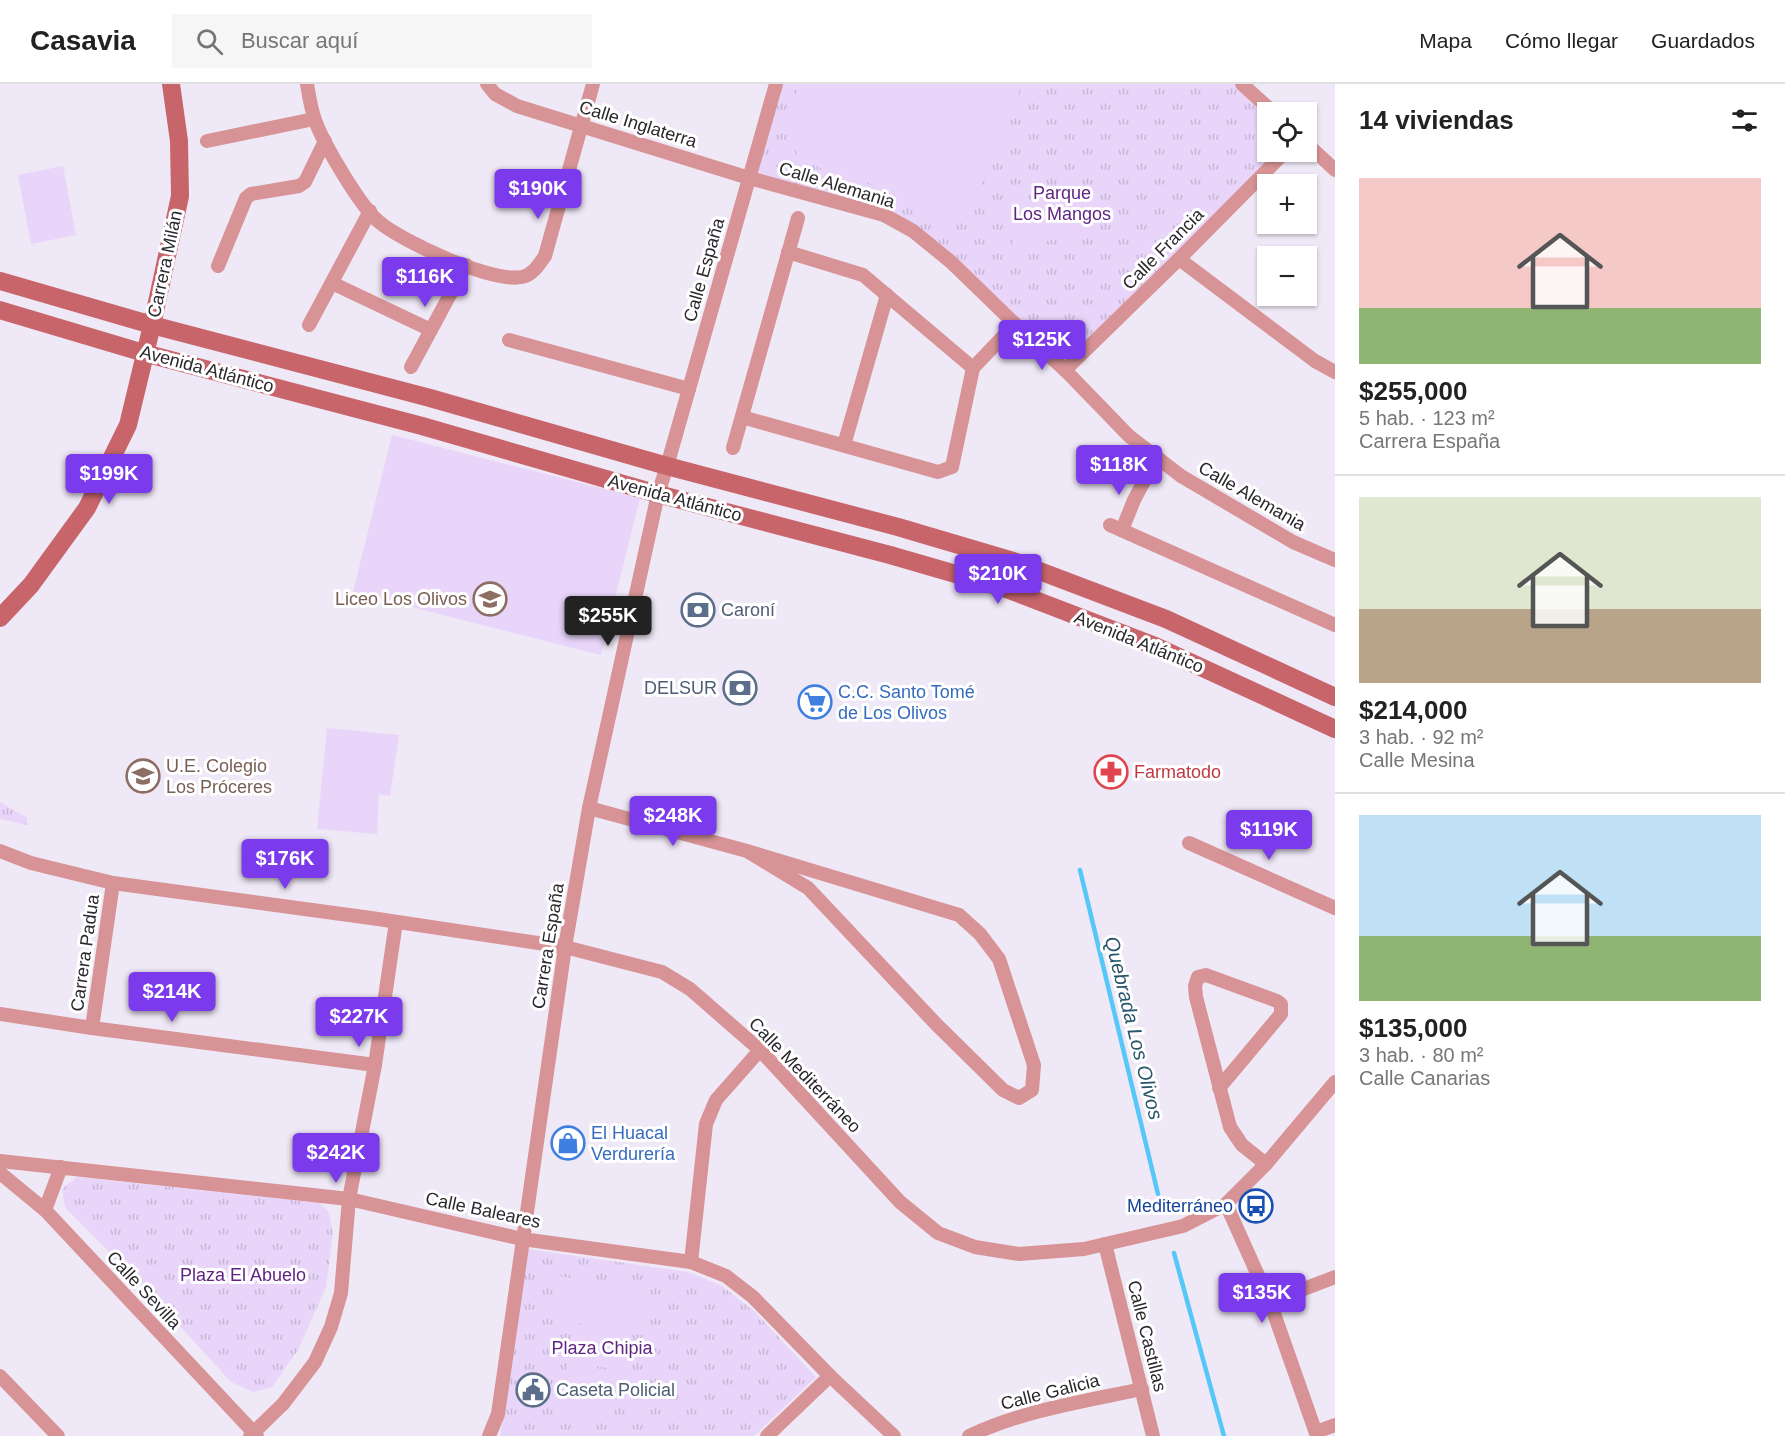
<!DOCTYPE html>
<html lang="es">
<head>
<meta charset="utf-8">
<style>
  :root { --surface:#fff; --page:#f6f6f6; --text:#222; --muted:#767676; --line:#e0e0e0; --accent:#7c3aed }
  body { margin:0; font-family:Arial,sans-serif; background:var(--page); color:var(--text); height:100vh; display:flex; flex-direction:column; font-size:22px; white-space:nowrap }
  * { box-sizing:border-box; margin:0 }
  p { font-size:20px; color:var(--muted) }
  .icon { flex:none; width:33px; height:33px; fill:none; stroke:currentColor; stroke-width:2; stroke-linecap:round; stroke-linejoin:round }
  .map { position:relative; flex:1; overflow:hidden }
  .sheet { display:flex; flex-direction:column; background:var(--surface); width:450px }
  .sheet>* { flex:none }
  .tools { position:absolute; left:1257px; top:18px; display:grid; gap:12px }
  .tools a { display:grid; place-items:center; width:60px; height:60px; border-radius:0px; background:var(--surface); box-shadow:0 2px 4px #0004; font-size:30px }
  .price { position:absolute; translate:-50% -51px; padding:0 14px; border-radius:6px; background:var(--accent); color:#fff; font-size:20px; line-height:39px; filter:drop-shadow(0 2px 3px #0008) }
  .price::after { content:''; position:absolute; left:50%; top:36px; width:18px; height:14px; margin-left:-9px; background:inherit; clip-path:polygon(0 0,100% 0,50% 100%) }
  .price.current { background:#222; color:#fff }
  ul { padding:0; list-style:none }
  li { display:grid; align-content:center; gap:12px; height:318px; padding:0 24px }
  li+li { border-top:2px solid var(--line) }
  li span { display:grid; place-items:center; height:186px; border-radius:0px; color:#555 }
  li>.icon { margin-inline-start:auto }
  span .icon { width:108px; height:108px; fill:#fffc; stroke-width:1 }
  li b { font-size:26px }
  h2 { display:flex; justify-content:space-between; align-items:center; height:72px; padding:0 24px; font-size:26px }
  header { display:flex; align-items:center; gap:36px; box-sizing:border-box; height:84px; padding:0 30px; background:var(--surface); border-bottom:2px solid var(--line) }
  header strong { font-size:28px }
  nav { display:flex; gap:33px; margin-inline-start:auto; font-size:21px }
  .search { width:420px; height:54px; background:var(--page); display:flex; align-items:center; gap:15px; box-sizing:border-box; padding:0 21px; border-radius:0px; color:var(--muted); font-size:22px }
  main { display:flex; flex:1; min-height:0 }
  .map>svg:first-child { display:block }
  .grass { fill:url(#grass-tufts) }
  .garden { fill:#e8d5f9 }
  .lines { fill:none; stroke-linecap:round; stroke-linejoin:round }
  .stream { stroke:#56c8f8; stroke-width:4.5 }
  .street { stroke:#d79395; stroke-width:14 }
  .secondary { stroke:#c7656b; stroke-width:18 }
  .labels { text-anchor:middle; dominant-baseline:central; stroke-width:6; stroke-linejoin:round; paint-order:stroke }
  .street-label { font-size:18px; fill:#2a282d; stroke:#fff }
  .park-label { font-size:18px; fill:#5f2583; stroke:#fff }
  .education-label { font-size:18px; fill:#785e54; stroke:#fff; text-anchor:end }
  .service-label { font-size:18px; fill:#4e5e75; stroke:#fff; text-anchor:start }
  .shop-label { font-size:18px; fill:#366cbe; stroke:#fff; text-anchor:start }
  .health-label { font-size:18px; fill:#be3a42; stroke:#fff; text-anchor:start }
  .transit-label { font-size:18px; fill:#164399; stroke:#fff; text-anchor:end }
  .water-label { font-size:20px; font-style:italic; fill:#27556a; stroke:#fff }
</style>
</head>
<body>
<header>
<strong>Casavia</strong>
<div class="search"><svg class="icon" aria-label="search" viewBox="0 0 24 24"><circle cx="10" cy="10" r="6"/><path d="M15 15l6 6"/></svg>Buscar aquí</div>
<nav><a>Mapa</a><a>Cómo llegar</a><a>Guardados</a></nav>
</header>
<main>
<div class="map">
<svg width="1335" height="1352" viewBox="0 0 1335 1352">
  <defs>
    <pattern id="grass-tufts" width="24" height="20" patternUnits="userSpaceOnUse" patternTransform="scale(1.5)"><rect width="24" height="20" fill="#e8d5f9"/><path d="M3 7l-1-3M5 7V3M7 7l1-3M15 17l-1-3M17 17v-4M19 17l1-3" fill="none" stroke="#c7b7d6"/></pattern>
  </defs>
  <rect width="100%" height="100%" fill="#efe8f6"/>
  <g class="grass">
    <path d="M776 0H1242L1268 28V68H1285L1065 286 913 147 749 94Z"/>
    <path d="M0 718 18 729 27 733V741L0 735Z"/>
    <path d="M77 1093 320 1119 329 1129 333 1150 326 1203 298 1266 272 1303 253 1308 231 1298 157 1217 65 1123 62 1105Z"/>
    <path d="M527 1165 688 1188 722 1202 754 1227 816 1293 754 1352H500Z"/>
  </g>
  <g class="garden">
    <path d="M798 0H1022L990 88 964 125 948 135 902 109 820 84 796 69 789 43Z"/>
    <path d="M63 82 76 151 31 160 18 91Z"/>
    <path d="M1071 108 1081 149 1014 165 1004 124Z"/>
    <path d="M392 351 640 414 601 571 353 508Z"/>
    <path d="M327 644 399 651 390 712 379 710 377 750 317 745Z"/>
    <path d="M560 1192 646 1208 638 1251 552 1234Z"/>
    <path d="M572 1243 626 1251 622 1286 568 1278Z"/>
    <path d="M567 1280 621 1288 613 1338 559 1329Z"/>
  </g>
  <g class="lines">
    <g class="stream">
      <path d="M1080 786 1158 1110"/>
      <path d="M1174 1169 1224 1352"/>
    </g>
    <g class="street">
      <path d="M307 0C309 12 311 25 315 36 323 59 360 122 378 137 402 158 492 199 522 193 533 191 539 180 545 172L593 0"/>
      <path d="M487 0 495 10 517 22 749 94 884 131 913 147 951 178 1015 240 1065 286 1129 352 1181 392 1293 458 1335 476"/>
      <path d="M1242 0 1273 28"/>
      <path d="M207 57 314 35"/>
      <path d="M1306 59 1335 86"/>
      <path d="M788 168 863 191 973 284"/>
      <path d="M1179 175 1315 277 1335 288"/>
      <path d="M218 182 246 114 251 110 299 102 305 98 325 57"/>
      <path d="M332 199 431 246"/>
      <path d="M309 241 370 127"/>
      <path d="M509 256 689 305"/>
      <path d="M411 283 466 181"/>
      <path d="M1065 286 1179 175 1285 68"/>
      <path d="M742 333 938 388 952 383 973 284 1015 240"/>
      <path d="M844 361 887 211"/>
      <path d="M733 364 798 134"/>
      <path d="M1110 441 1335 541"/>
      <path d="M1122 446 1134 416 1157 373"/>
      <path d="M589 724 747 767 959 831 980 850 999 875 1034 981 1032 1006 1019 1014 1003 1006 936 940 808 804 747 767"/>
      <path d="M1189 759 1335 824"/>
      <path d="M0 767 31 779 113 799 371 834 565 863 662 888 690 905 760 966 900 1118 938 1149 975 1163 1019 1170 1084 1165 1183 1142 1226 1120 1266 1080 1335 998"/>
      <path d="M0 930 92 944 375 981"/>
      <path d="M92 944 113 799"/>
      <path d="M1219 1004 1281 930V920L1277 917 1206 891 1198 893 1195 902 1196 913 1230 1043 1242 1061 1266 1080"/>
      <path d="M0 1077 349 1115 522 1155 691 1178 726 1192 753 1213 830 1292 894 1352"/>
      <path d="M0 1089 45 1126 257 1352"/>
      <path d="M1226 1120 1270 1218 1317 1352"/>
      <path d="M45 1126 61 1083"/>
      <path d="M1105 1160 1153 1352"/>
      <path d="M691 1178 706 1040 716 1016 760 966"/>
      <path d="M1270 1218 1335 1193"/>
      <path d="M0 1292 58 1352"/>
      <path d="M1316 1348 1335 1341"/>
      <path d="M250 1352 283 1320 315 1278 331 1243 341 1209 349 1115 375 981 396 838"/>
      <path d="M489 1352 498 1330 565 863 589 724 658 410 667 382 776 0"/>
      <path d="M767 1352 830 1292"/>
      <path d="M969 1352C1021 1327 1085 1317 1142 1305"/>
    </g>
    <g class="secondary">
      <path d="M0 197 152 241 430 314 667 382 898 443 1013 477 1166 535 1335 613"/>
      <path d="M0 226 144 269 422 342 658 410 890 471 1004 504 1155 562 1335 645"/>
      <path d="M0 534 31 501 87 424 128 341 152 241 180 112 179 57 171 0"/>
    </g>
  </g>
  <defs>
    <g id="school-ring" transform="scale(1.725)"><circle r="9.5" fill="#fff" stroke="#8d6e63" stroke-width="1.5"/><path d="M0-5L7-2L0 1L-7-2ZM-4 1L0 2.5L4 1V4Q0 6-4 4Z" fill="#8d6e63"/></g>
    <g id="bank-ring" transform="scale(1.725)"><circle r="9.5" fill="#fff" stroke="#5c6f8a" stroke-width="1.5"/><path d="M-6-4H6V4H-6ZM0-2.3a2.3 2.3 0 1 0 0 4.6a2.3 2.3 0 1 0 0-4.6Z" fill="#5c6f8a"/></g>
    <g id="supermarket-ring" transform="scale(1.725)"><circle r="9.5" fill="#fff" stroke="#3f7fe0" stroke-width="1.5"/><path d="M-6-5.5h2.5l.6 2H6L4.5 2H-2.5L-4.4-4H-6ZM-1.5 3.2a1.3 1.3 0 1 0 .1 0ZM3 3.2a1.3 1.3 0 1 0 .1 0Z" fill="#3f7fe0"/></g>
    <g id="pharmacy-ring" transform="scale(1.725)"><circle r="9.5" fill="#fff" stroke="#e0444e" stroke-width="1.5"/><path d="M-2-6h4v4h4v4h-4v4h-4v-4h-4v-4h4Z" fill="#e0444e"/></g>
    <g id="shop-ring" transform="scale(1.725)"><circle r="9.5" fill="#fff" stroke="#3f7fe0" stroke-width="1.5"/><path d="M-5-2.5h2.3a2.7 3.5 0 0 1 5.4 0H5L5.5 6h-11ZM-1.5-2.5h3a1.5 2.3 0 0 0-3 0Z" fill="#3f7fe0"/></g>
    <g id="bus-ring" transform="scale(1.725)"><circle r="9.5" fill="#fff" stroke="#1a4fb4" stroke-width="1.5"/><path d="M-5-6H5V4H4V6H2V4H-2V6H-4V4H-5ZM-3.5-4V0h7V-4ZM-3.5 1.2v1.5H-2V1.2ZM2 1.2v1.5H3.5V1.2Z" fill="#1a4fb4"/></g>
    <g id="civic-ring" transform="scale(1.725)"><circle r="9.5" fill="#fff" stroke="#5c6f8a" stroke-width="1.5"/><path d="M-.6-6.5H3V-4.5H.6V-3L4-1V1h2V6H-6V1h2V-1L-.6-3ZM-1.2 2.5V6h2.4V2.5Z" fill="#5c6f8a"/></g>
  </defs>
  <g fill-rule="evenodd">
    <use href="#school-ring" x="490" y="515"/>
    <use href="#bank-ring" x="698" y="526"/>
    <use href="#bank-ring" x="740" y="604"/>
    <use href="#supermarket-ring" x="815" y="618"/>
    <use href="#pharmacy-ring" x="1111" y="688"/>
    <use href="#school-ring" x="143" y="692"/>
    <use href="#shop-ring" x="568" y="1059"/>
    <use href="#bus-ring" x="1256" y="1122"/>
    <use href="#civic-ring" x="533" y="1306"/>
  </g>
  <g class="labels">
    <g class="street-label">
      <text transform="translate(638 40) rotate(17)">Calle Inglaterra</text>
      <text transform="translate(837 101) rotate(17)">Calle Alemania</text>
      <text transform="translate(1163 165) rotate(-45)">Calle Francia</text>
      <text transform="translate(165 180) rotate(-78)">Carrera Milán</text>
      <text transform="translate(704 186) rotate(-74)">Calle España</text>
      <text transform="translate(207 285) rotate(15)">Avenida Atlántico</text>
      <text transform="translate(1252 412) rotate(30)">Calle Alemania</text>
      <text transform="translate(675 414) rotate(15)">Avenida Atlántico</text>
      <text transform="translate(1139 558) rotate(22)">Avenida Atlántico</text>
      <text transform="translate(548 862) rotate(-81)">Carrera España</text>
      <text transform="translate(85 869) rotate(-82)">Carrera Padua</text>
      <text transform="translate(805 991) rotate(46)">Calle Mediterráneo</text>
      <text transform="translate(483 1126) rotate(12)">Calle Baleares</text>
      <text transform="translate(144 1206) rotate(47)">Calle Sevilla</text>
      <text transform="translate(1147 1252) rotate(76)">Calle Castillas</text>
      <text transform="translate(1050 1308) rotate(-14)">Calle Galicia</text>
    </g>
    <g class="park-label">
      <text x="1062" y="109">Parque<tspan x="1062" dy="21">Los Mangos</tspan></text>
      <text x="243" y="1191">Plaza El Abuelo</text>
      <text x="602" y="1264">Plaza Chipia</text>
    </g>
    <g class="education-label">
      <text x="467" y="515">Liceo Los Olivos</text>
      <text x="166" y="682" text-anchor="start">U.E. Colegio<tspan x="166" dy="21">Los Próceres</tspan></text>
    </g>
    <g class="service-label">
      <text x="721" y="526">Caroní</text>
      <text x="717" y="604" text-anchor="end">DELSUR</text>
      <text x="556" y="1306">Caseta Policial</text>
    </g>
    <g class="shop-label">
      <text x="838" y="608">C.C. Santo Tomé<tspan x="838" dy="21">de Los Olivos</tspan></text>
      <text x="591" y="1049">El Huacal<tspan x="591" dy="21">Verdurería</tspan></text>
    </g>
    <g class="health-label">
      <text x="1134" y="688">Farmatodo</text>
    </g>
    <g class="transit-label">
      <text x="1233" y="1122">Mediterráneo</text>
    </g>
    <g class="water-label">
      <text transform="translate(1134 944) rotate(76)">Quebrada Los Olivos</text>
    </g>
  </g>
</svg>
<div class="tools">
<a><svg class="icon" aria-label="locate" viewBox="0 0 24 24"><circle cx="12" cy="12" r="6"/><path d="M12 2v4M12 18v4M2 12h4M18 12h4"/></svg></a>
<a>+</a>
<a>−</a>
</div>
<b class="price" style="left:538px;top:136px">$190K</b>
<b class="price" style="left:425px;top:224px">$116K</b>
<b class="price" style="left:1042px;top:287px">$125K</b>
<b class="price" style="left:1119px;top:412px">$118K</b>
<b class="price" style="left:109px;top:421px">$199K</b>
<b class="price" style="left:998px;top:521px">$210K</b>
<b class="price current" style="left:608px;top:563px">$255K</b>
<b class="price" style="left:673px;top:763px">$248K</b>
<b class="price" style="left:1269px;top:777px">$119K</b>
<b class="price" style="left:285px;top:806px">$176K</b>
<b class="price" style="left:172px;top:939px">$214K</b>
<b class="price" style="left:359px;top:964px">$227K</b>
<b class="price" style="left:336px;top:1100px">$242K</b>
<b class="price" style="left:1262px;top:1240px">$135K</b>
</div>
<section class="sheet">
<h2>14 viviendas<svg class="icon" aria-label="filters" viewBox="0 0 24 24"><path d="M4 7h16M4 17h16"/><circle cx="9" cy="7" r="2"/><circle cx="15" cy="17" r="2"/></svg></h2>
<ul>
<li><span style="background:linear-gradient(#f6c9c9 70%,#8fb573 0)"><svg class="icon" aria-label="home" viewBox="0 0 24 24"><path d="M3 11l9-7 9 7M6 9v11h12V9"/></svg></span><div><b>$255,000</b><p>5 hab. · 123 m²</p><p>Carrera España</p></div></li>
<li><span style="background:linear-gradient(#dfe7d0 60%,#b9a48a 0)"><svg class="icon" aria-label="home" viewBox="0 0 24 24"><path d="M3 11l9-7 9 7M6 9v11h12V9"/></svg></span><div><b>$214,000</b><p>3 hab. · 92 m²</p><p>Calle Mesina</p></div></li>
<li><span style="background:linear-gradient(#bfe0f5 65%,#8fb573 0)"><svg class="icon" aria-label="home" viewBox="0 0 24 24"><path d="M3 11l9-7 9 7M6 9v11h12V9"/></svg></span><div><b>$135,000</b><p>3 hab. · 80 m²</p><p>Calle Canarias</p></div></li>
</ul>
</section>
</main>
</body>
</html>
